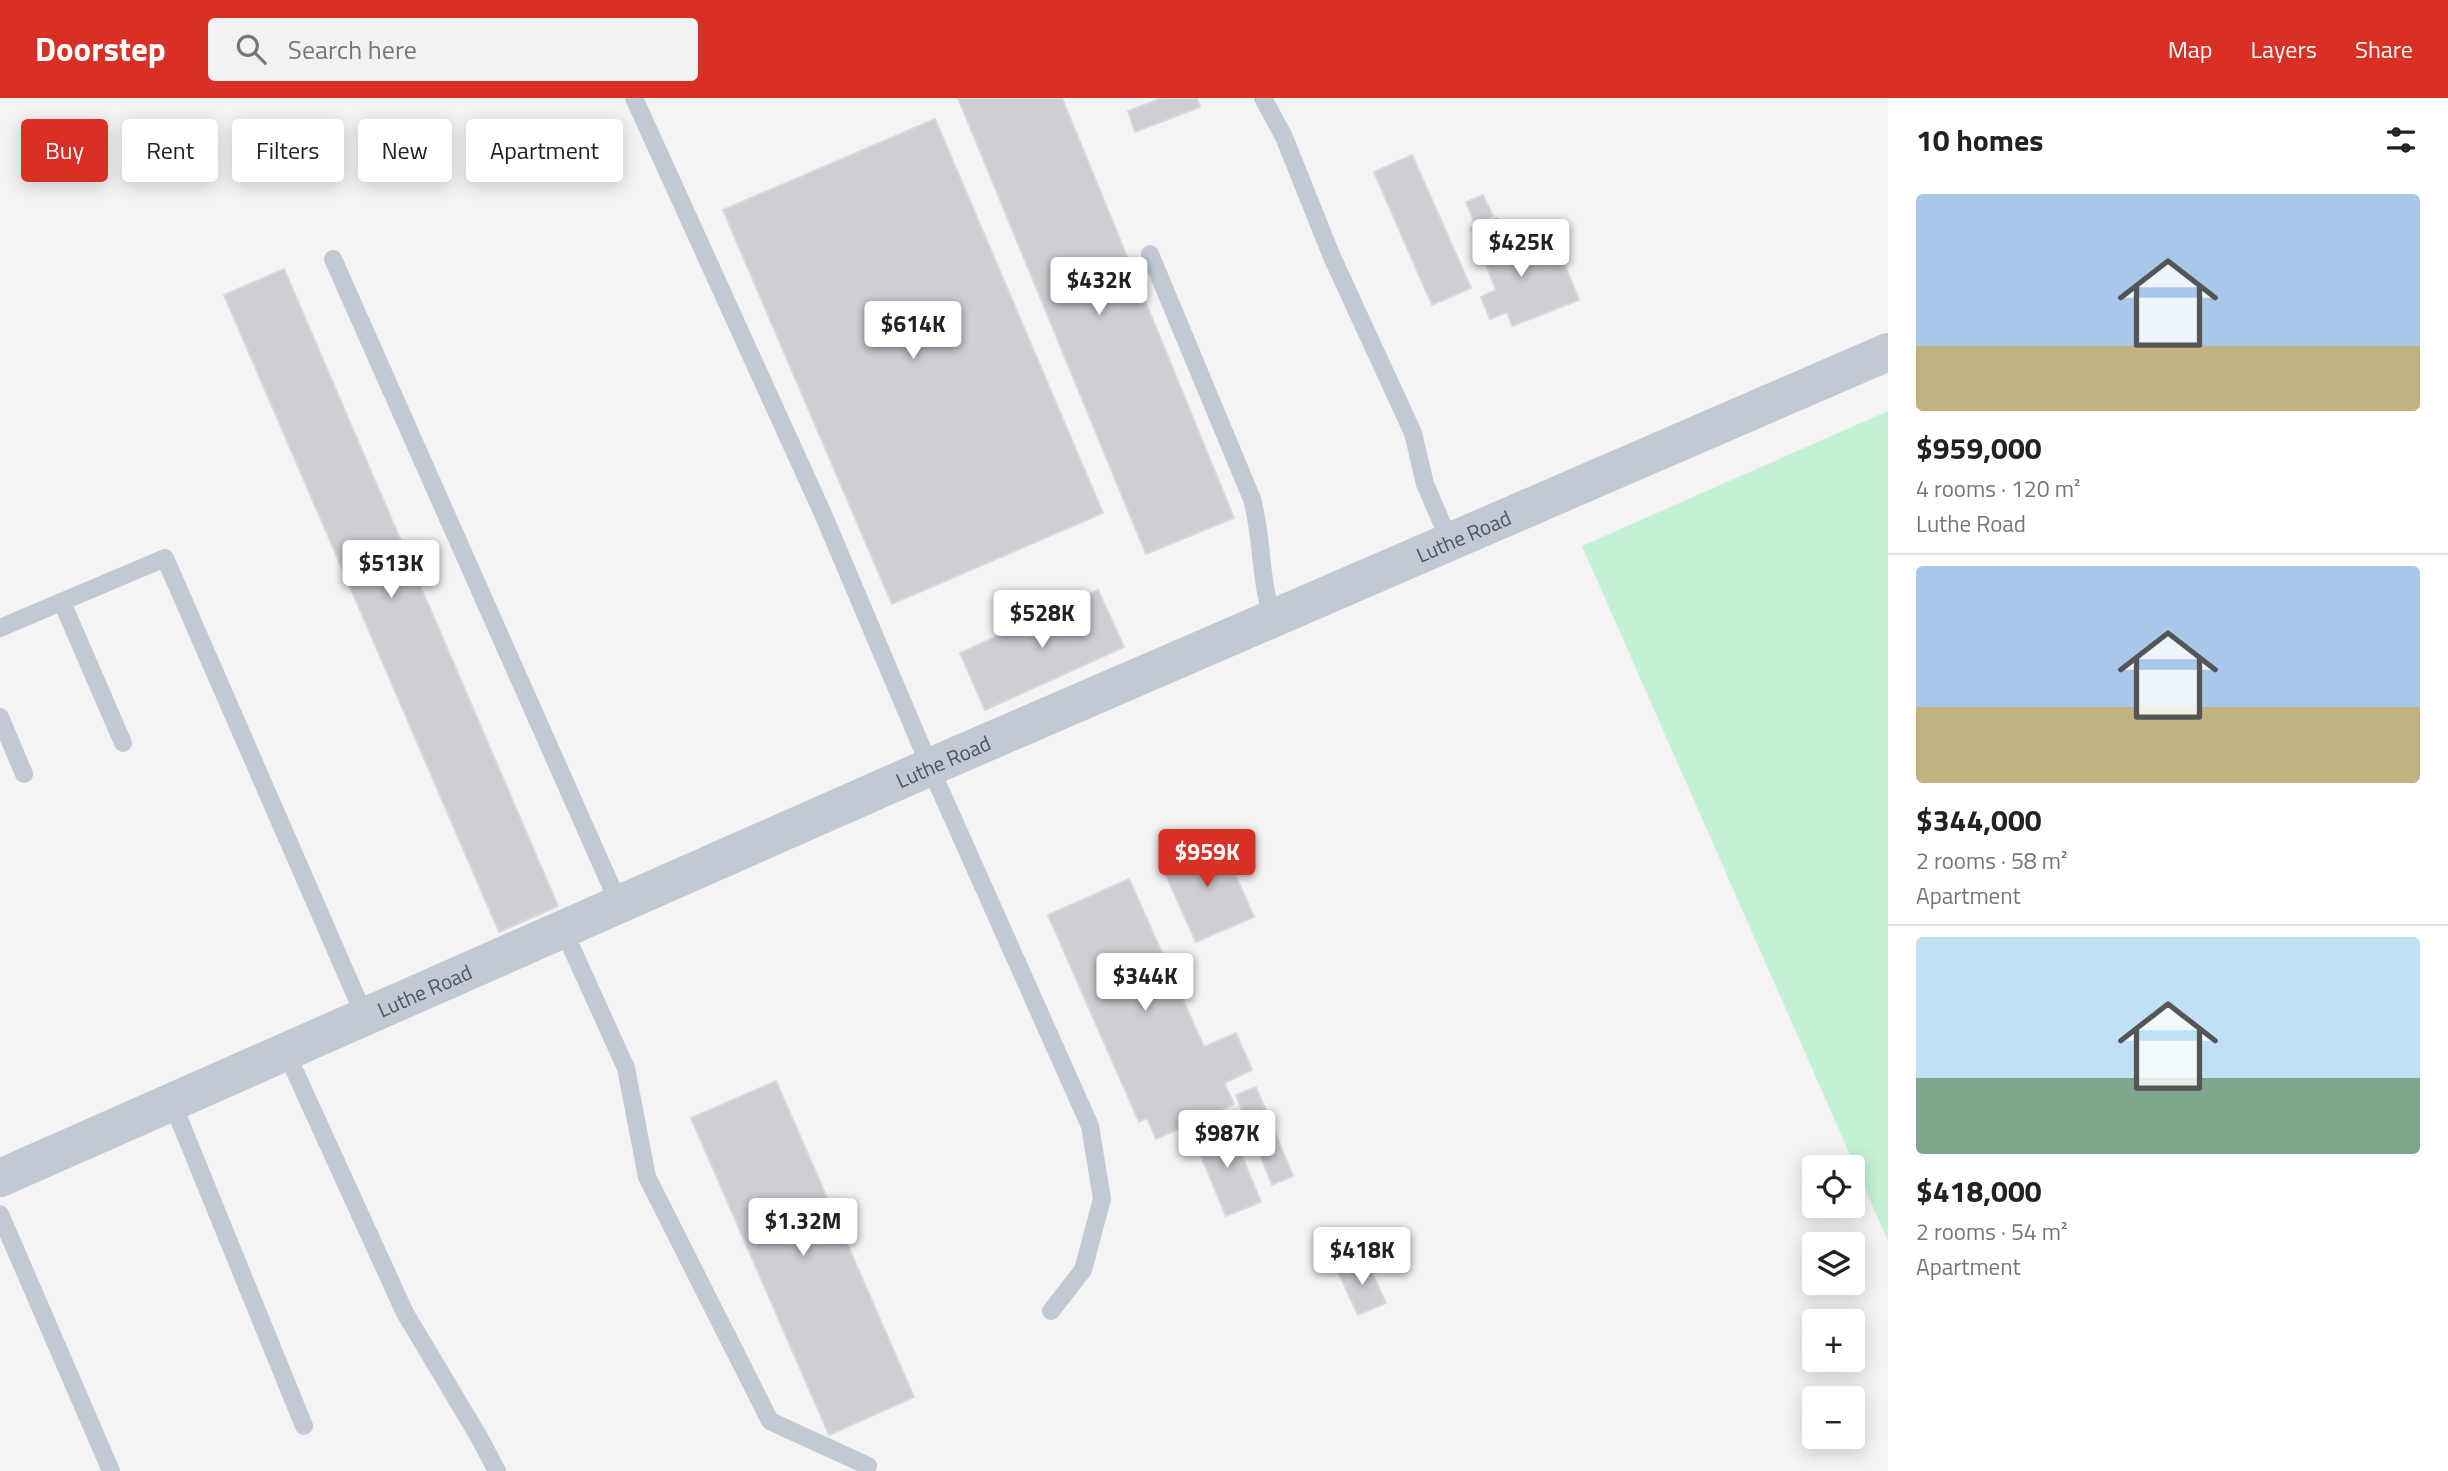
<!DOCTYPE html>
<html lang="en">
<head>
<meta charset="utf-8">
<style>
  :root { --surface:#fff; --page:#f2f2f2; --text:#222; --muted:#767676; --line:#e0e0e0; --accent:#d93025 }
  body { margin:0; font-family:"Titillium Web",sans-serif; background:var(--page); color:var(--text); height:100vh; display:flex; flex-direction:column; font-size:26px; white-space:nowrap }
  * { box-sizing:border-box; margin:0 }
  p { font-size:23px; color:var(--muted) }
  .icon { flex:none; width:38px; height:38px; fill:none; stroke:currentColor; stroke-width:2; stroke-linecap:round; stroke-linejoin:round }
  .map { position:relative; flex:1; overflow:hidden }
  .panel { display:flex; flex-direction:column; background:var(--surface); width:560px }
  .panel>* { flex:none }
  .guide { position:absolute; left:21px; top:21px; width:665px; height:63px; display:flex; gap:14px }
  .fabs { position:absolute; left:1802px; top:1057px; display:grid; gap:14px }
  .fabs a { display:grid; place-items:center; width:63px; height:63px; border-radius:7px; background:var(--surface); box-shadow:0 4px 18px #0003; font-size:35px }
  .price { position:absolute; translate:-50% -60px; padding:0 16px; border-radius:7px; background:#fff; color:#222; font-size:23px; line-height:46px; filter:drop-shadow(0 2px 4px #0008) }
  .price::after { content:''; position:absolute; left:50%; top:42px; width:21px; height:16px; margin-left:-10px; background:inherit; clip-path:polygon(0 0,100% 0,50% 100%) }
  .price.selected { background:var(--accent); color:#fff }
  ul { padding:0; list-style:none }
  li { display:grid; align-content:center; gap:14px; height:371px; padding:0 28px }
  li+li { border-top:2px solid var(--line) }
  li span { display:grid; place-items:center; height:217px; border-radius:7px; color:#555 }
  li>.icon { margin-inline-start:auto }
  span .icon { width:126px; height:126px; fill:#fffc; stroke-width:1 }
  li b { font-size:30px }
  h2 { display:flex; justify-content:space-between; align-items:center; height:84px; padding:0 28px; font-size:30px }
  .tag { padding:0 24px; border-radius:7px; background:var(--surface); box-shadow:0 4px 18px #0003; font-size:24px; line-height:63px }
  .tag.selected { background:var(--accent); color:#fff }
  header { display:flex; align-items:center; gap:42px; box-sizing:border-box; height:98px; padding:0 35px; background:var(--accent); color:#fff }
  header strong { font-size:33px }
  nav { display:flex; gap:38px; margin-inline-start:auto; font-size:24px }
  .search { width:490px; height:63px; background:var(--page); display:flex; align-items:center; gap:18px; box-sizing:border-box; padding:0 24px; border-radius:7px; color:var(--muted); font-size:26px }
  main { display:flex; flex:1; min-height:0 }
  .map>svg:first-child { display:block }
  .green { fill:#c3f1d5 }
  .building { fill:#cdcfd5; stroke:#d7d9de; stroke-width:2 }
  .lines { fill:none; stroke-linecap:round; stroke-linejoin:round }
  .service { stroke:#c1cad2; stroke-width:18 }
  .tertiary { stroke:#c1cad2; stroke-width:38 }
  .labels { text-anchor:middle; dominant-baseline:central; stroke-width:6; stroke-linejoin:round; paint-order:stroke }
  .street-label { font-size:21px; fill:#4a5661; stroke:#fff }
</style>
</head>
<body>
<header>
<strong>Doorstep</strong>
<div class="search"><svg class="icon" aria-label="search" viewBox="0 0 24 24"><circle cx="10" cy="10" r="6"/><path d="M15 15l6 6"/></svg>Search here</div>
<nav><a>Map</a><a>Layers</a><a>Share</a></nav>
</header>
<main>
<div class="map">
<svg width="1888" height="1373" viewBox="0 0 1888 1373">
  <rect width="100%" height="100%" fill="#f5f3f3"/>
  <path class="green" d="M1888 313V1143L1582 448Z"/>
  <g class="building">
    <path d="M958 0H1062L1234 420 1146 456Z"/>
    <path d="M1162 0H1197L1200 9 1135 34 1128 13Z"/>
    <path d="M935 21 1103 415 892 506 723 112Z"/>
    <path d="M1412 57 1471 190 1432 207 1374 74Z"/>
    <path d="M1483 97 1493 118 1475 126 1466 104Z"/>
    <path d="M1497 120 1519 172 1560 155 1579 202 1512 228 1507 214 1490 221 1481 199 1496 192 1471 130Z"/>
    <path d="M284 171 558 808 499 834 224 197Z"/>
    <path d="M1098 492 1124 549 985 612 960 555Z"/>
    <path d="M1218 738 1254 819 1196 844 1160 764Z"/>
    <path d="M1129 781 1204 949 1236 935 1252 972 1224 985 1234 1006 1156 1041 1147 1020 1139 1024 1048 817Z"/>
    <path d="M776 983 914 1299 829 1337 691 1020Z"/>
    <path d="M1256 989 1293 1078 1272 1087 1236 997Z"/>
    <path d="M1228 1025 1261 1104 1226 1118 1193 1039Z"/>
    <path d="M1366 1161 1386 1205 1358 1217 1338 1174Z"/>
  </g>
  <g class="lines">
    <g class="service">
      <path d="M634 0 823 416 930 669 1090 1028 1102 1101 1083 1172 1051 1213"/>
      <path d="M1263 0 1284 39 1332 159 1413 335 1425 386 1450 444"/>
      <path d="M1150 156 1252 401C1263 440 1259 481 1273 520"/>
      <path d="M333 161 619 806"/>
      <path d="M62 504 123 645"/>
      <path d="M0 530 165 460 365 919"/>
      <path d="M0 619 24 676"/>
      <path d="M563 831 626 970 647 1079 770 1323 868 1368"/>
      <path d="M286 954 405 1215 479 1339 497 1373"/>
      <path d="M172 1004 304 1328"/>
      <path d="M0 1116 111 1373"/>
    </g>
    <path class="tertiary" id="s1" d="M0 1080 930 669 1888 254"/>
  </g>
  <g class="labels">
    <g class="street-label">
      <text stroke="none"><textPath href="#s1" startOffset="1598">Luthe Road</textPath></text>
      <text stroke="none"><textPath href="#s1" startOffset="1031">Luthe Road</textPath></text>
      <text stroke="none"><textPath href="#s1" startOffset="464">Luthe Road</textPath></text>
    </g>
  </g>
</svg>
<div class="fabs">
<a><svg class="icon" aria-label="locate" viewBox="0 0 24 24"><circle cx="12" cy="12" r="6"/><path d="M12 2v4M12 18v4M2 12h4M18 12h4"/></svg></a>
<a><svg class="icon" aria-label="layers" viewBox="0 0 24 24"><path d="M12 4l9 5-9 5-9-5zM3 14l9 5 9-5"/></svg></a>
<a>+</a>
<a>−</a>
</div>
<b class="price" style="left:1521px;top:181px">$425K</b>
<b class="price" style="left:1099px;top:219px">$432K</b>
<b class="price" style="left:913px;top:263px">$614K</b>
<b class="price" style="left:391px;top:502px">$513K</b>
<b class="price" style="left:1042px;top:552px">$528K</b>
<b class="price selected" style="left:1207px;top:791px">$959K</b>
<b class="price" style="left:1145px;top:915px">$344K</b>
<b class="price" style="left:1227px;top:1072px">$987K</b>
<b class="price" style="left:803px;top:1160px">$1.32M</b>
<b class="price" style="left:1362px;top:1189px">$418K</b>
<div class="guide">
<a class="tag selected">Buy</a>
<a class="tag">Rent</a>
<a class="tag">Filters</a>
<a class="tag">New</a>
<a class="tag">Apartment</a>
</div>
</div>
<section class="panel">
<h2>10 homes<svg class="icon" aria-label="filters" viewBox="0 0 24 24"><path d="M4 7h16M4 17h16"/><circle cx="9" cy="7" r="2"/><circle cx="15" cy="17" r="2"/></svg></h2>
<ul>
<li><span style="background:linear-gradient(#a9c7e8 70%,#c2b280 0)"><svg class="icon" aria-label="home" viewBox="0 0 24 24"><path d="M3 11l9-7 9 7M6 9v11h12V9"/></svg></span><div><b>$959,000</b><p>4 rooms · 120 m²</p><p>Luthe Road</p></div></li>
<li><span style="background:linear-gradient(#a9c7e8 65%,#c2b280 0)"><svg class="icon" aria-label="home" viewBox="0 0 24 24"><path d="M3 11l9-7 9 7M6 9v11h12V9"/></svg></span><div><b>$344,000</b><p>2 rooms · 58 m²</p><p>Apartment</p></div></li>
<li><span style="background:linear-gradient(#bfe0f5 65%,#7fa58c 0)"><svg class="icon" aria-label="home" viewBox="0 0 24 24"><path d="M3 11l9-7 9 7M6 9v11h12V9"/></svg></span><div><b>$418,000</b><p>2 rooms · 54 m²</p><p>Apartment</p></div></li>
</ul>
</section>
</main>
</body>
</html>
